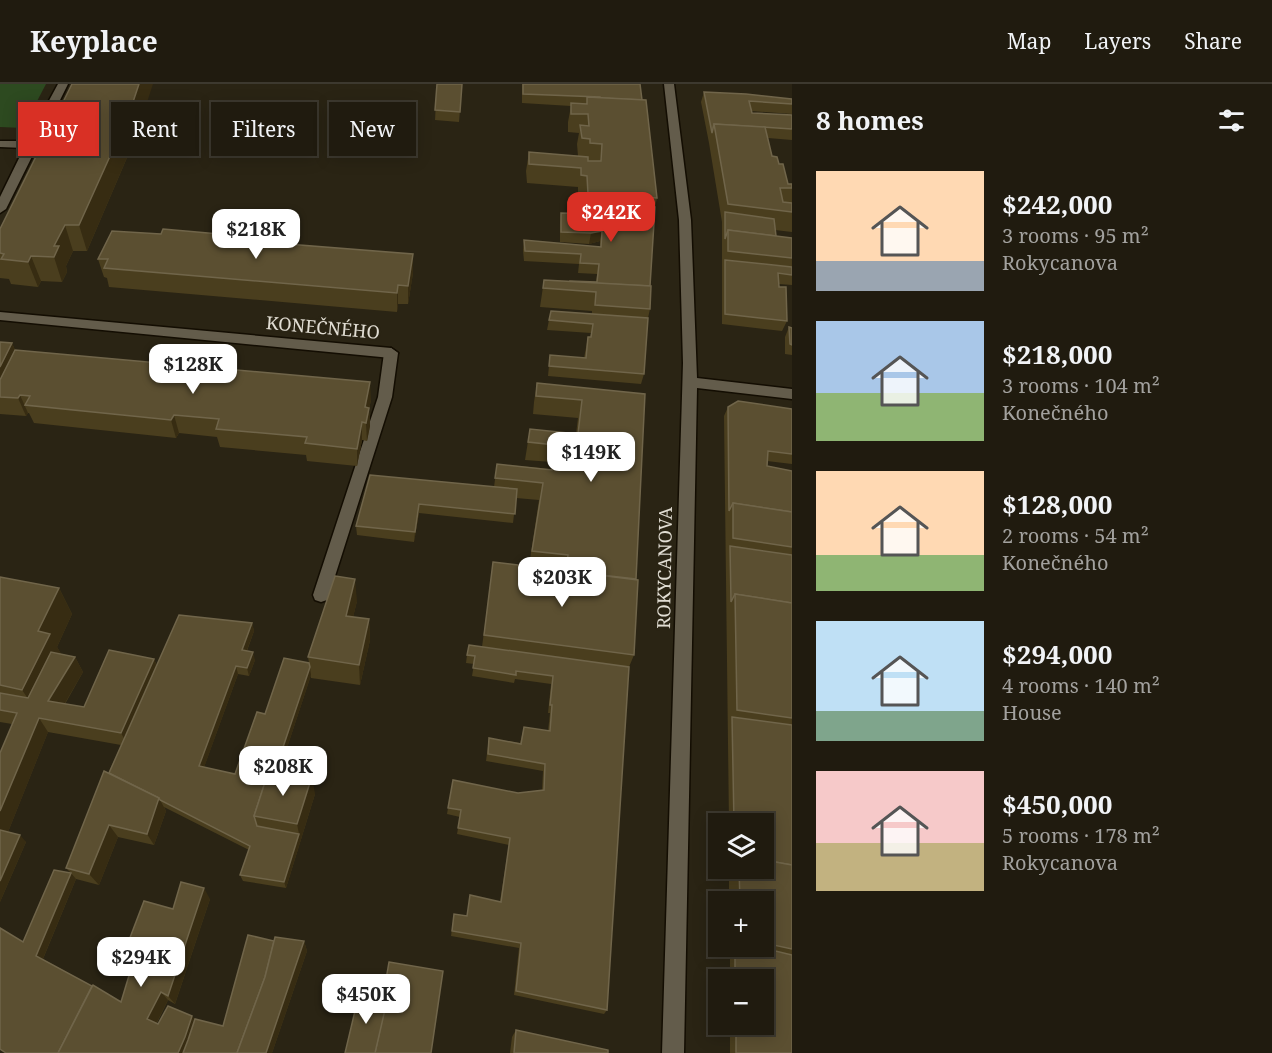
<!DOCTYPE html>
<html lang="en">
<head>
<meta charset="utf-8">
<style>
  :root { --surface:#201b0f; --page:#282418; --text:#f1f3f6; --muted:#a2a19e; --line:#3d392f; --accent:#d93025 }
  body { margin:0; font-family:"Noto Serif",serif; background:var(--page); color:var(--text); height:100vh; display:flex; flex-direction:column; font-size:22px; white-space:nowrap }
  * { box-sizing:border-box; margin:0 }
  p { font-size:20px; color:var(--muted) }
  .icon { flex:none; width:33px; height:33px; fill:none; stroke:currentColor; stroke-width:2; stroke-linecap:round; stroke-linejoin:round }
  .map { position:relative; flex:1; overflow:hidden }
  .sheet { display:flex; flex-direction:column; background:var(--surface); width:480px }
  .sheet>* { flex:none }
  .guide { position:absolute; left:18px; top:18px; width:570px; height:54px; display:flex; gap:12px }
  .tools { position:absolute; left:708px; top:729px; display:grid; gap:12px }
  .tools a { display:grid; place-items:center; width:66px; height:66px; border-radius:0px; background:var(--surface); box-shadow:0 3px 15px #0003,0 0 0 2px var(--line); font-size:30px }
  .price { position:absolute; translate:-50% -51px; padding:0 14px; border-radius:12px; background:#fff; color:#222; font-size:20px; line-height:39px; filter:drop-shadow(0 2px 3px #0008) }
  .price::after { content:''; position:absolute; left:50%; top:36px; width:18px; height:14px; margin-left:-9px; background:inherit; clip-path:polygon(0 0,100% 0,50% 100%) }
  .price.current { background:var(--accent); color:#fff }
  ul { padding:0; list-style:none }
  li { display:flex; align-items:center; gap:18px; height:150px; padding:0 24px }
  li span { display:grid; place-items:center; flex:none; width:168px; height:120px; border-radius:0px; color:#555 }
  li>.icon { margin-inline-start:auto }
  span .icon { width:72px; height:72px; fill:#fffc; stroke-width:1 }
  li b { font-size:26px }
  h2 { display:flex; justify-content:space-between; align-items:center; height:72px; padding:0 24px; font-size:26px }
  .tag { padding:0 21px; border-radius:0px; background:var(--surface); box-shadow:0 3px 15px #0003,0 0 0 2px var(--line); font-size:21px; line-height:54px }
  .tag.current { background:var(--accent); color:#fff }
  header { display:flex; align-items:center; gap:36px; box-sizing:border-box; height:84px; padding:0 30px; background:var(--surface); border-bottom:2px solid var(--line) }
  header strong { font-size:28px }
  nav { display:flex; gap:33px; margin-inline-start:auto; font-size:21px }
  main { display:flex; flex:1; min-height:0 }
  .map>svg:first-child { display:block }
  .green { fill:#2d4a20 }
  .lines { fill:none; stroke-linecap:round; stroke-linejoin:round }
  .service-casing { stroke:#130d02; stroke-width:3 }
  .minor-casing { stroke:#130d02; stroke-width:3 }
  .service { fill:#635c4b; fill-rule:evenodd }
  .minor { fill:#635c4b; fill-rule:evenodd }
  .wall { fill:#4a3e1e }
  .shaded-wall { fill:#372c12 }
  .building { fill:#5b4f31; stroke:#70654a; stroke-width:1.5 }
  .labels { text-anchor:middle; dominant-baseline:central; stroke-width:4.5; stroke-linejoin:round; paint-order:stroke }
  .street-label { font-size:18px; fill:#e1ddd3; stroke:#2a2414 }
</style>
</head>
<body>
<header>
<strong>Keyplace</strong>
<nav><a>Map</a><a>Layers</a><a>Share</a></nav>
</header>
<main>
<div class="map">
<svg width="792" height="969" viewBox="0 0 792 969">
  <rect width="100%" height="100%" fill="#2a2414"/>
  <path class="green" d="M0 0H46L23 44 0 43Z"/>
  <g class="lines">
    <g class="service-casing">
      <path id="service" d="M391 264 398 269 392 313 329 511 327 516 321 518 315 516 313 511 378 313 384 269Z"/>
    </g>
    <g class="minor-casing">
      <g id="minor">
        <path d="M58 0H68L6 125 0 129V113L24 64 0 63V57H27Z"/>
        <path d="M664 0H674L691 136 697 294 792 305V315L697 304 684 969H662L683 279 679 136Z"/>
        <path d="M0 228 391 264 398 269 391 274 0 236Z"/>
      </g>
    </g>
    <use href="#service" class="service"/>
    <use href="#minor" class="minor"/>
  </g>
  <g class="wall">
    <path d="M437 0H462L459 38 435 36Z"/>
    <path d="M522 0H630L642 16 657 114 655 123 650 202V225L648 234 644 290 641 300 548 292 550 271 584 274 588 253H590L591 249 547 246 549 236 592 230V227L540 223 544 196 596 198 597 190 578 189 579 180 524 177 523 166 524 156 600 163V157L589 160 560 158V139L561 129 597 130 584 129 583 111 578 110V103L527 99 526 87 529 68 578 72 577 60 579 49 568 48V38L571 22 522 19Z"/>
    <path d="M704 8 792 15V30L751 27 752 29 792 31V56L768 54 772 72 779 80 788 100H792V148L775 146 776 152 792 154V201L779 200 787 237 782 247 722 240V138L709 59 701 18Z"/>
    <path d="M135 55 87 167H73L66 182 67 188 62 198 41 197 38 203 11 200 9 195 0 194V145Z"/>
    <path d="M161 150 263 154 264 158 413 170V189L408 220H398L397 228 109 203 107 194 104 193 98 175Z"/>
    <path d="M789 243 792 244V271L785 270V253Z"/>
    <path d="M0 258 12 259 15 266 371 316 369 325 370 342 367 357 362 356 357 382 307 377 306 371 220 363 217 353 179 349 176 354 34 339 29 329H28L26 332 0 330Z"/>
    <path d="M537 299 645 310 636 495 634 571 629 583 607 926 604 930 514 911 519 864 451 852 454 830 466 832 500 817 509 761 457 750 460 733 447 730 448 724 518 709 542 706 543 687 486 677 489 654 520 659 524 643 548 647 550 629H548L551 600 515 595 514 599 472 592 474 580 466 579 467 571 482 563 493 478 529 482 539 416 516 414 513 439 419 429 414 458 357 451 356 442 370 391 494 403 497 380 551 385 552 378 525 376 530 345 576 350 578 334 533 330 534 318Z"/>
    <path d="M728 323 792 325V380L767 377V382L792 387V969H730V940H764V896H730V862H764V818H729V784H764V740H729L724 332Z"/>
    <path d="M0 493 59 504 72 530 57 563 61 570 75 573 83 588 65 620 84 623 154 575 157 582 252 539 254 547 247 567 255 576 249 592 238 590 204 683 235 690 265 630 309 579 308 573 357 517 353 533 369 535 370 556 360 601 311 594V591L279 688 315 710 286 804 243 797 240 791 249 766 164 723 166 727 154 761 118 753 99 801 76 795 43 875 121 918 132 881 123 872 173 825 210 815 175 920 168 916 157 939 158 940 195 935 223 942 274 857H304L307 867 272 969H6L23 858 71 789 66 784 121 661 48 648 8 748 26 758 0 818V669L12 640 0 638Z"/>
    <path d="M516 946 608 969H510L512 953Z"/>
  </g>
  <g class="shaded-wall">
    <path d="M139 0H153L135 55 87 167 79 141Z"/>
    <path d="M65 141 73 167 66 182 67 188 62 198 54 173V162Z"/>
    <path d="M602 147 600 157 589 160 591 149Z"/>
    <path d="M413 170V189L408 220V202Z"/>
    <path d="M31 172 41 197 38 203 28 178Z"/>
    <path d="M398 201V220L397 228V209Z"/>
    <path d="M12 259 23 284 0 313V283Z"/>
    <path d="M370 298 371 316 369 325 370 342 367 357 365 323Z"/>
    <path d="M20 311 28 329 26 332 18 314Z"/>
    <path d="M174 331 179 349 176 354 171 336Z"/>
    <path d="M362 338V356L357 382V365Z"/>
    <path d="M419 420V429L414 458 415 448Z"/>
    <path d="M355 495 357 517 348 554 346 532Z"/>
    <path d="M59 504 72 530 57 563 64 575 38 629 22 606 38 547Z"/>
    <path d="M369 535 370 556 360 601 359 581Z"/>
    <path d="M252 539 254 547 244 574 242 566Z"/>
    <path d="M253 568 255 576 249 592 247 584Z"/>
    <path d="M75 573 83 588 58 631 48 617Z"/>
    <path d="M154 575 160 590 129 663 121 649Z"/>
    <path d="M236 582 238 590 202 689 199 682Z"/>
    <path d="M310 583 311 591 264 734 260 733Z"/>
    <path d="M39 634 48 648 6 753 0 747V727Z"/>
    <path d="M312 692 315 710 286 804 284 798 299 750 297 740Z"/>
    <path d="M159 714 166 727 154 761 147 750Z"/>
    <path d="M109 741 118 753 99 801 89 790Z"/>
    <path d="M20 751 26 758 0 818V797Z"/>
    <path d="M71 789 76 795 42 877 36 872Z"/>
    <path d="M204 804 210 815 175 920 168 912Z"/>
    <path d="M304 857 307 867 272 969H266Z"/>
    <path d="M161 908 168 916 155 942 147 935Z"/>
    <path d="M192 932 198 939 188 969H178Z"/>
  </g>
  <g class="building">
    <path d="M72 0H139L129 30 79 141H65L54 162H59L54 173 31 172 28 178 1 175 4 170 0 169V145Z"/>
    <path d="M437 0H462L460 28 435 26Z"/>
    <path d="M523 0H640L642 16 600 14V13L523 10Z"/>
    <path d="M704 8 746 10 792 15V20L749 17 752 29 792 31V45L714 40 712 49Z"/>
    <path d="M587 13 646 16 657 114 588 110 587 92 581 91V84L529 80V68L588 73V77H601L602 60 590 59V55L582 54 580 41 589 42 588 30H571V19L587 20Z"/>
    <path d="M714 40 765 43 772 72 777 73 779 80H783L788 100H792V104H780L783 118 792 119V128L728 120Z"/>
    <path d="M599 119 655 123 650 202 570 198V197L597 198 599 180 580 179 581 170 525 167 524 156 601 163 602 147 591 149 561 148V129L598 130Z"/>
    <path d="M725 128 774 135 776 152 728 146 725 155Z"/>
    <path d="M163 145 263 154 262 158 413 170 408 202 398 201 397 209 104 184 108 175H98L112 147 161 150Z"/>
    <path d="M728 146 792 154V174L728 167Z"/>
    <path d="M725 176 792 183V191L778 189 779 203H786L787 237 725 230Z"/>
    <path d="M544 196 651 202 650 225 595 221 596 208 543 204Z"/>
    <path d="M551 227 648 234 644 290 549 282 550 271 586 274 588 253H591L593 240 549 236Z"/>
    <path d="M789 243 792 244V261L790 260Z"/>
    <path d="M0 258 12 259 0 283Z"/>
    <path d="M15 266 370 298 365 323 369 324 366 339 362 338 357 365 305 359 307 353 216 345 219 335 174 331 171 336 25 321 30 312 20 311 18 314 0 313V296Z"/>
    <path d="M537 299 645 310 636 495 566 487 568 471 532 467 543 399 495 394 497 380 552 386 555 361 528 358 530 345 578 350 582 316 536 312Z"/>
    <path d="M738 317 792 325V370L768 367 767 382 792 387V428L733 419 729 427 728 323Z"/>
    <path d="M370 391 517 405 515 430 419 420 415 448 356 442Z"/>
    <path d="M733 419 792 428V463L733 454Z"/>
    <path d="M730 462 792 471V519L735 510 731 518Z"/>
    <path d="M493 478 638 496 634 571 484 551Z"/>
    <path d="M335 492 355 495 346 532 369 535 359 581 308 573Z"/>
    <path d="M0 493 59 504 38 547 50 550 22 606 0 601Z"/>
    <path d="M735 510 792 519V634L737 626Z"/>
    <path d="M179 531 252 539 242 566 253 568 247 584 236 582 199 682 235 690 257 628 265 630 284 574 309 579 310 583 275 687 269 686 254 732 257 742 299 750 284 798 240 791 250 762 160 716 159 714 109 689Z"/>
    <path d="M469 561 629 583 607 926 516 907 521 859 452 847 454 830 467 832 470 811 501 818 510 754 458 744 461 726 448 724 453 696 518 709 544 706 545 680 488 670 489 654 521 660 524 643 550 647 552 621H550L553 592 516 587V591L473 584 475 572 467 571Z"/>
    <path d="M109 566 154 575 121 649 39 634 0 727V669L17 629 0 626V609L28 614 51 568 75 573 48 617 84 623Z"/>
    <path d="M732 633 792 641V781L764 776V740H734Z"/>
    <path d="M269 686 312 692 297 740 254 732Z"/>
    <path d="M104 687 159 714 147 750 109 741 89 790 66 784Z"/>
    <path d="M0 746 20 751 0 797Z"/>
    <path d="M764 776 792 781V865L764 859V818H740L739 784H764Z"/>
    <path d="M54 786 71 789 36 872 92 902 58 969H6L0 965V844L23 858Z"/>
    <path d="M181 798 204 804 168 912 161 908 147 935 158 940 168 922 192 932 185 953 178 969H58L93 901 121 918 134 875 123 872 144 817 173 825Z"/>
    <path d="M248 851 274 857 265 893 237 969H183L188 956 195 935 223 942Z"/>
    <path d="M275 853 304 857 266 969H237L265 893Z"/>
    <path d="M735 862H755L792 871V969H736V940H764V896H735Z"/>
    <path d="M389 878 443 887 431 969H375L387 913H383Z"/>
    <path d="M359 910 387 917 375 969H345Z"/>
    <path d="M516 946 608 966V969H514Z"/>
  </g>
  <g class="labels">
    <g class="street-label">
      <text transform="translate(323 243) rotate(5)">KONEČNÉHO</text>
      <text transform="translate(664 484) rotate(-89)">ROKYCANOVA</text>
    </g>
  </g>
</svg>
<div class="tools">
<a><svg class="icon" aria-label="layers" viewBox="0 0 24 24"><path d="M12 4l9 5-9 5-9-5zM3 14l9 5 9-5"/></svg></a>
<a>+</a>
<a>−</a>
</div>
<b class="price current" style="left:611px;top:159px">$242K</b>
<b class="price" style="left:256px;top:176px">$218K</b>
<b class="price" style="left:193px;top:311px">$128K</b>
<b class="price" style="left:591px;top:399px">$149K</b>
<b class="price" style="left:562px;top:524px">$203K</b>
<b class="price" style="left:283px;top:713px">$208K</b>
<b class="price" style="left:141px;top:904px">$294K</b>
<b class="price" style="left:366px;top:941px">$450K</b>
<div class="guide">
<a class="tag current">Buy</a>
<a class="tag">Rent</a>
<a class="tag">Filters</a>
<a class="tag">New</a>
</div>
</div>
<section class="sheet">
<h2>8 homes<svg class="icon" aria-label="filters" viewBox="0 0 24 24"><path d="M4 7h16M4 17h16"/><circle cx="9" cy="7" r="2"/><circle cx="15" cy="17" r="2"/></svg></h2>
<ul>
<li><span style="background:linear-gradient(#ffd9b3 75%,#9aa5b1 0)"><svg class="icon" aria-label="home" viewBox="0 0 24 24"><path d="M3 11l9-7 9 7M6 9v11h12V9"/></svg></span><div><b>$242,000</b><p>3 rooms · 95 m²</p><p>Rokycanova</p></div></li>
<li><span style="background:linear-gradient(#a9c7e8 60%,#8fb573 0)"><svg class="icon" aria-label="home" viewBox="0 0 24 24"><path d="M3 11l9-7 9 7M6 9v11h12V9"/></svg></span><div><b>$218,000</b><p>3 rooms · 104 m²</p><p>Konečného</p></div></li>
<li><span style="background:linear-gradient(#ffd9b3 70%,#8fb573 0)"><svg class="icon" aria-label="home" viewBox="0 0 24 24"><path d="M3 11l9-7 9 7M6 9v11h12V9"/></svg></span><div><b>$128,000</b><p>2 rooms · 54 m²</p><p>Konečného</p></div></li>
<li><span style="background:linear-gradient(#bfe0f5 75%,#7fa58c 0)"><svg class="icon" aria-label="home" viewBox="0 0 24 24"><path d="M3 11l9-7 9 7M6 9v11h12V9"/></svg></span><div><b>$294,000</b><p>4 rooms · 140 m²</p><p>House</p></div></li>
<li><span style="background:linear-gradient(#f6c9c9 60%,#c2b280 0)"><svg class="icon" aria-label="home" viewBox="0 0 24 24"><path d="M3 11l9-7 9 7M6 9v11h12V9"/></svg></span><div><b>$450,000</b><p>5 rooms · 178 m²</p><p>Rokycanova</p></div></li>
</ul>
</section>
</main>
</body>
</html>
